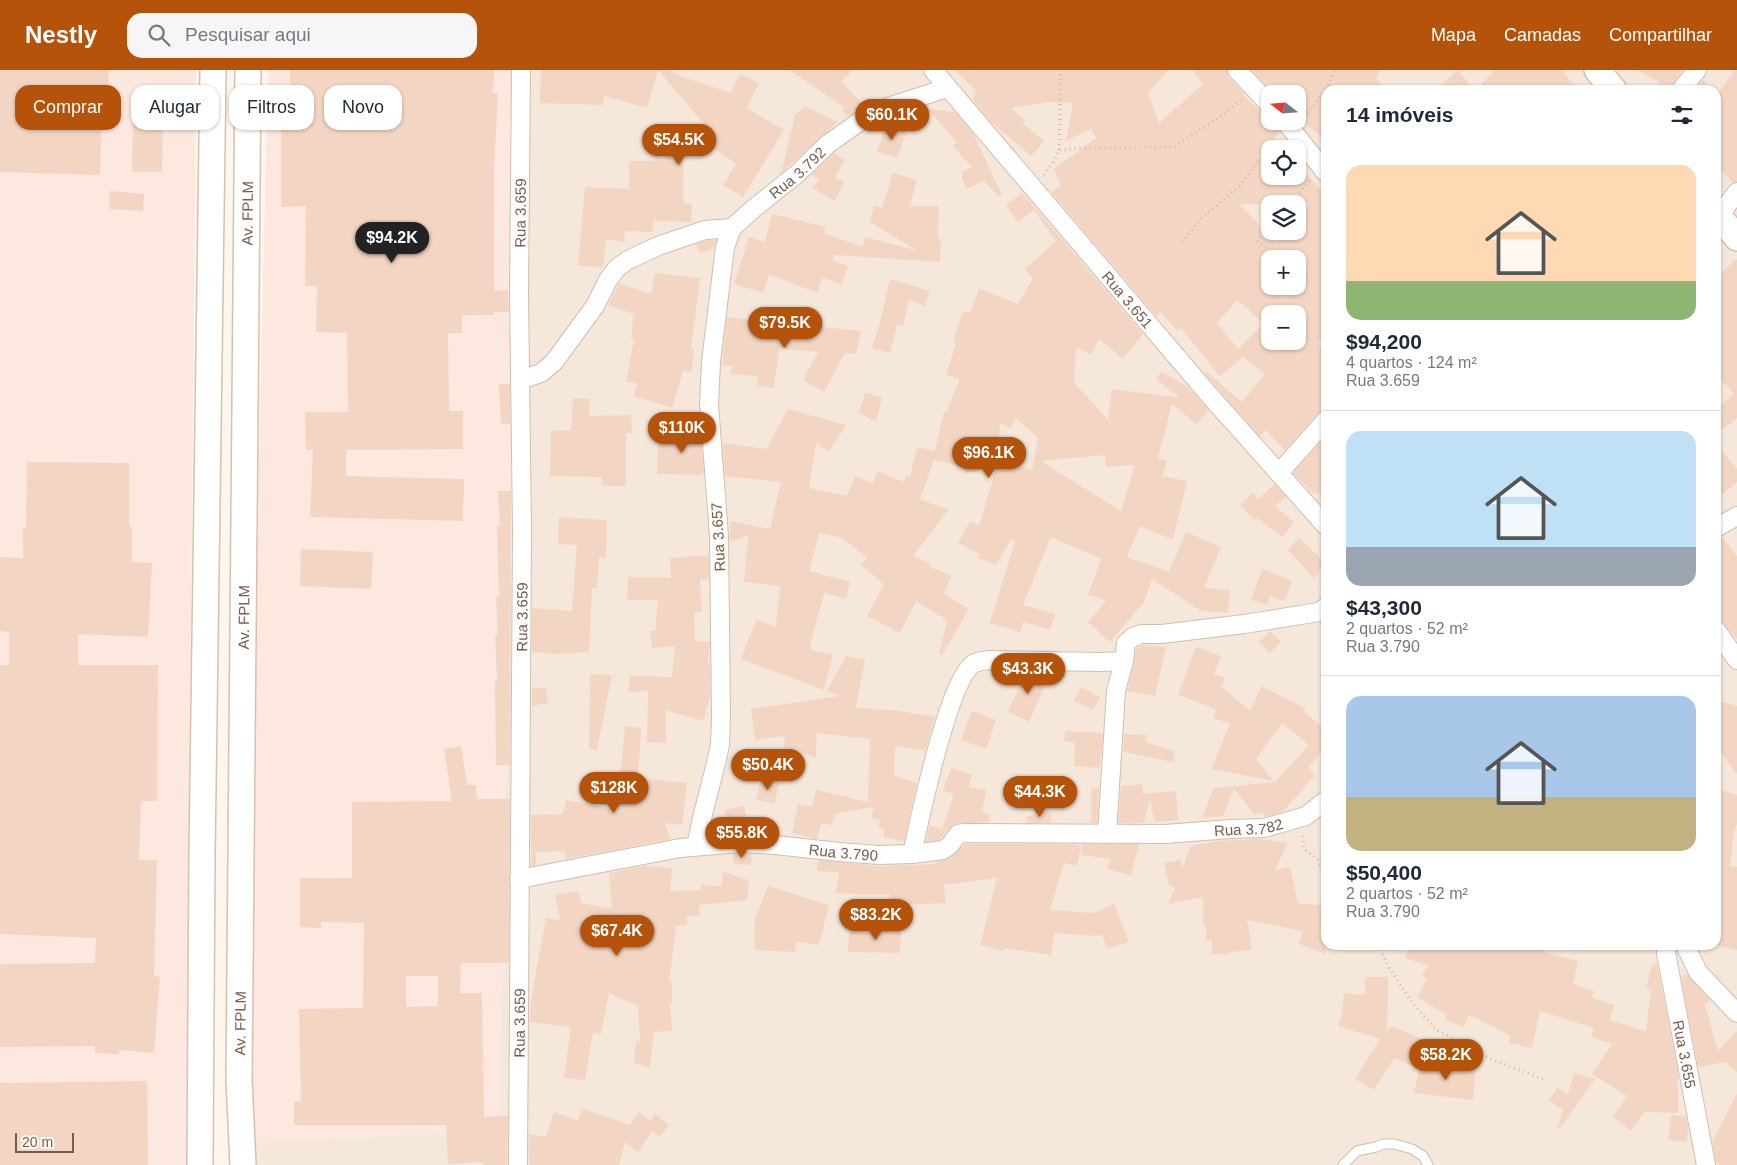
<!DOCTYPE html>
<html lang="pt">
<head>
<meta charset="utf-8">
<style>
  :root { --surface:#fff; --page:#f6f6f7; --text:#1f2937; --muted:#747a83; --line:#e0e1e3; --accent:#b45309 }
  body { margin:0; font-family:Helvetica,sans-serif; background:var(--page); color:var(--text); height:100vh; display:flex; flex-direction:column; font-size:19px; white-space:nowrap }
  * { box-sizing:border-box; margin:0 }
  p { font-size:16px; color:var(--muted) }
  .icon { flex:none; width:28px; height:28px; fill:none; stroke:currentColor; stroke-width:2; stroke-linecap:round; stroke-linejoin:round }
  .map { position:relative; flex:1; overflow:hidden }
  .drawer { position:absolute; left:1321px; top:15px; width:400px; height:865px; display:flex; flex-direction:column; background:var(--surface); border-radius:15px; box-shadow:0 1px 4px #0004 }
  .drawer>* { flex:none }
  .guide { position:absolute; left:15px; top:15px; width:475px; height:45px; display:flex; gap:10px }
  .needle { width:32px; rotate:287deg }
  .controls { position:absolute; left:1261px; top:15px; display:grid; gap:10px }
  .controls a { display:grid; place-items:center; width:45px; height:45px; border-radius:10px; background:var(--surface); box-shadow:0 1px 4px #0004; font-size:25px }
  .scale { position:absolute; left:15px; bottom:12px; width:59px; box-sizing:border-box; padding-left:5px; border:2px solid #7a5c4d; border-top:0; font-size:14px; line-height:18px; white-space:nowrap; color:#7a5c4d; -webkit-text-stroke:4px #fffaf3; paint-order:stroke }
  .price { position:absolute; translate:-50% -42px; padding:0 11px; border-radius:18px; background:var(--accent); color:#fff; font-size:16px; line-height:32px; filter:drop-shadow(0 1px 2px #0008) }
  .price::after { content:''; position:absolute; left:50%; top:30px; width:15px; height:11px; margin-left:-8px; background:inherit; clip-path:polygon(0 0,100% 0,50% 100%) }
  .price.current { background:#222; color:#fff }
  ul { padding:0; list-style:none }
  li { display:grid; align-content:center; gap:10px; height:265px; padding:0 25px }
  li+li { border-top:1px solid var(--line) }
  li span { display:grid; place-items:center; height:155px; border-radius:15px; color:#555 }
  li>.icon { margin-inline-start:auto }
  span .icon { width:90px; height:90px; fill:#fffc; stroke-width:1 }
  li b { font-size:21px }
  h2 { display:flex; justify-content:space-between; align-items:center; height:60px; padding:0 25px; font-size:21px }
  .chip { padding:0 18px; border-radius:15px; background:var(--surface); box-shadow:0 1px 4px #0004; font-size:18px; line-height:45px }
  .chip.current { background:var(--accent); color:#fff }
  header { display:flex; align-items:center; gap:30px; box-sizing:border-box; height:70px; padding:0 25px; background:var(--accent); color:#fff }
  header strong { font-size:24px }
  nav { display:flex; gap:28px; margin-inline-start:auto; font-size:18px }
  .search { width:350px; height:45px; background:var(--page); display:flex; align-items:center; gap:12px; box-sizing:border-box; padding:0 18px; border-radius:15px; color:var(--muted); font-size:19px }
  .map>svg:first-child { display:block }
  .residential { fill:#f5e8da; fill-rule:evenodd }
  .commercial { fill:#fde8e0 }
  .building { fill:#f3d5c3; fill-rule:evenodd }
  .lines { fill:none; stroke-linecap:round; stroke-linejoin:round }
  .lane-casing { stroke:#d1beb0; stroke-width:11 }
  .street-casing { stroke:#d1beb0; stroke-width:20 }
  .secondary-casing { stroke:#d6c0b0; stroke-width:28 }
  .path { stroke:#d9b8a5; stroke-width:3; stroke-dasharray:1 4; stroke-linecap:butt }
  .lane { stroke:#fff; stroke-width:9 }
  .street { stroke:#fff; stroke-width:18 }
  .secondary { stroke:#fff; stroke-width:25 }
  .labels { text-anchor:middle; dominant-baseline:central; stroke-width:4; stroke-linejoin:round; paint-order:stroke }
  .street-label { font-size:15px; fill:#7a5c4d; stroke:#fffaf3 }
</style>
</head>
<body>
<header>
<strong>Nestly</strong>
<div class="search"><svg class="icon" aria-label="search" viewBox="0 0 24 24"><circle cx="10" cy="10" r="6"/><path d="M15 15l6 6"/></svg>Pesquisar aqui</div>
<nav><a>Mapa</a><a>Camadas</a><a>Compartilhar</a></nav>
</header>
<div class="map">
<svg width="1737" height="1095" viewBox="0 0 1737 1095">
  <rect width="100%" height="100%" fill="#fdf6ec"/>
  <path class="residential" d="M523 0H1737V1095H243V1072L498 1061ZM1326 20H1716V875H1326ZM1270 24H1298V51H1270ZM1270 79H1298V106H1270ZM1270 134H1298V161H1270ZM1270 189H1298V216H1270ZM1270 244H1298V271H1270Z"/>
  <g class="commercial">
    <path d="M0 0H196L186 1095H0Z"/>
    <path d="M268 0H523L498 1061 243 1072Z"/>
  </g>
  <g class="building">
    <path d="M0 0H109L107 35H102L100 105 0 102Z"/>
    <path d="M290 0H494L493 23 498 24 494 95V220L508 221 509 242H494V245H462V263H448L449 341H463V379L346 380V406L464 409 463 451 310 447 313 380H306L305 342H348L347 263 316 262 317 216H305L306 136 281 137V17H290Z"/>
    <path d="M541 0H658L647 38 604 26 603 35 540 33Z"/>
    <path d="M658 0H670L683 7 731 23 740 4 759 13 747 38 784 60 743 127 723 115 736 94 683 56V133L692 134 691 152 653 151V162L625 161 624 172 606 169 603 198 578 195 585 117 629 119V91H665L666 55 704 54Z"/>
    <path d="M789 0H854L841 11 864 36 847 47 842 41 844 37Z"/>
    <path d="M955 0H1168L1148 23 1159 53 1203 14 1193 0H1227L1229 7 1245 24H1242L1270 49V51L1275 54 1280 62 1257 87 1270 95V106H1287L1298 113V95L1321 120 1326 114V262L1318 274 1326 281V340L1318 343 1285 380 1266 360 1260 367 1205 304 1207 302 1242 332 1265 304 1243 287 1220 306 1181 258 1178 261 1160 242 1157 247 1051 122 1061 115 1054 99 1096 68 1091 59 1066 71 1073 33 1050 32 1011 38 1025 50 1022 53 1044 71 1031 86 990 51 973 30 976 20ZM1239 134H1309L1298 148V161H1286L1276 172ZM1270 189H1298V216H1270ZM1237 230 1264 253 1238 279 1217 253ZM1270 244H1298V271H1270Z"/>
    <path d="M1252 0H1380L1376 8 1386 20H1326V71L1298 47V24H1274Z"/>
    <path d="M1457 0 1475 20H1436Z"/>
    <path d="M1495 0H1561L1578 20H1476Z"/>
    <path d="M1637 0H1683L1673 13 1671 20H1654L1659 12Z"/>
    <path d="M1735 0H1737V112H1733L1716 97V26Z"/>
    <path d="M1703 10 1714 20H1695Z"/>
    <path d="M805 36 838 52 781 103 795 45Z"/>
    <path d="M928 39 955 42 974 65 1002 125 999 127 984 111 967 119 962 108V102L972 97 953 76 957 72Z"/>
    <path d="M133 49H163L162 102H132Z"/>
    <path d="M886 54 907 61 897 88 877 82Z"/>
    <path d="M834 83 845 90 835 107 844 113 834 131 813 118 819 109 811 105Z"/>
    <path d="M893 103 917 110 910 136H939L938 169H941L940 192 834 185 833 191 848 196 841 215 822 207 818 223 769 205 763 223 734 214 749 167 765 172 772 144 826 157 824 163 862 177 865 167 918 181 870 152 874 136 882 138Z"/>
    <path d="M110 121 144 124 143 141 109 139Z"/>
    <path d="M1022 123 1143 264 1123 289 1099 269 1091 285 1076 277 1074 312 1108 350 1112 319 1180 328 1156 309 1161 302 1188 317 1209 341 1196 354 1172 334 1158 388 1167 391 1162 406 1187 411 1173 470 1140 456 1127 487 1169 502 1186 462 1221 477 1204 518 1230 520 1228 543 1201 541 1152 509 1144 532 1110 572 1088 552 1106 531 1088 525 1101 489 1051 467 1023 535 1055 544 1050 560 1023 552 1020 562 990 553 1015 471 1011 469 996 495 978 488 979 484 958 473 970 451 979 456 995 402 1000 391 1032 400 1038 368 1016 348 1011 358 1000 353 998 385 992 381 978 401 965 403 966 397 934 390 920 429 948 440 913 486 931 494 929 497 951 505 944 524 969 539 942 585 939 584 947 550 916 531 900 563 867 546 884 514 861 495 867 488 842 468 819 463 809 501 850 512 846 529 824 523 810 576H811V580L833 584 824 620 741 589 756 550 776 557 780 516 744 512 748 466 730 471V451L770 459 781 412 725 406 723 373 766 379 788 339 846 355 829 382 816 373 809 418 847 426 855 406 873 413 877 401 904 412 906 405 910 406 917 377 935 381 944 341 946 342 960 309 946 305 956 273 953 272 963 241 970 243 979 219 1018 234 1033 208 1025 199 1056 171 1034 140 1018 152 1006 135ZM1105 385 1106 397 1135 395 1121 441 1041 391Z"/>
    <path d="M707 170H716L714 179 699 183 696 174Z"/>
    <path d="M1737 189V348L1716 364V338L1734 324 1716 305V207Z"/>
    <path d="M655 203 700 208 691 279H694L692 302 683 301 672 338 634 326 637 313 626 312 634 269H631L634 244 608 235 619 213 651 224Z"/>
    <path d="M890 209 930 221 925 236 909 230 903 256 897 255 890 283 872 278 880 252Z"/>
    <path d="M727 247 754 250 861 261 856 284 845 283 824 322 803 310 818 282 779 278 774 318 757 316 758 306 731 304 732 296 722 295Z"/>
    <path d="M499 314H510V354H501Z"/>
    <path d="M865 323 882 327 876 352 859 343Z"/>
    <path d="M573 328 590 329 589 346 631 345 632 363H626V416H602V407L550 406 551 361 571 360Z"/>
    <path d="M691 351 700 357 704 404 701 403V405L657 404 658 372H676Z"/>
    <path d="M1326 366V426L1312 422 1293 403Z"/>
    <path d="M1716 373 1737 399V412L1716 429Z"/>
    <path d="M27 392 129 393V457H132V492L152 493 148 567 78 564V595H158L157 731H141L139 790H157L154 906 160 907 154 983 119 980V984L95 983V976L0 977V894L95 893 96 868 0 864V595H9V562L0 561V487L23 488V458H26Z"/>
    <path d="M1275 414 1286 427 1275 436 1294 452 1282 467 1257 448 1254 450 1240 435 1253 423 1258 429Z"/>
    <path d="M498 421H511L510 695H496L495 611H497L495 565 498 564 496 527H499L497 456H500Z"/>
    <path d="M559 447 607 450 606 488H599L597 518H592L589 582 559 584 532 582V538L572 541 577 475 558 474Z"/>
    <path d="M1722 467 1737 486V569L1716 547V469Z"/>
    <path d="M1299 468 1324 492 1315 509 1288 480Z"/>
    <path d="M301 479 373 482 371 519 300 516Z"/>
    <path d="M709 485V509L700 510 702 542 694 543 695 571 710 572 708 595H710V628L703 651 666 640V673L647 672 648 621 628 622 630 606 672 607 675 576 652 578 650 561H655L658 530H627L628 507 671 508 670 488Z"/>
    <path d="M1262 499 1292 510 1285 531 1270 526 1267 535 1251 530Z"/>
    <path d="M1270 561 1281 572 1270 583 1259 572Z"/>
    <path d="M1143 575 1166 577 1155 626 1127 621 1134 594 1136 578Z"/>
    <path d="M1196 577 1221 586 1214 604 1225 607 1222 617 1250 641 1262 616 1306 639 1304 642 1326 660V676L1308 698 1315 705 1283 742 1264 747 1263 743 1254 744 1234 719 1223 746 1202 748 1214 718 1275 712 1309 675 1282 653 1256 689 1274 711 1211 699 1230 654 1213 648 1216 639 1178 625Z"/>
    <path d="M846 586 865 589 856 638 893 640 935 647 925 681 895 676 894 706 917 713 904 771 883 767 885 759 878 757 880 750 871 748 874 737 835 744 832 755 821 753 817 769 792 763 798 734 812 737 816 720 868 732 870 669 817 663 816 688 784 677 785 666 755 670 751 639 840 626 827 621Z"/>
    <path d="M1025 601 1038 602 1036 610 1044 602H1051L1029 652 1008 642Z"/>
    <path d="M590 604 612 605 597 680 589 679Z"/>
    <path d="M546 617 548 633 532 636V619Z"/>
    <path d="M1081 617 1100 627 1093 640 1074 631Z"/>
    <path d="M1716 630 1737 636V704L1716 677Z"/>
    <path d="M972 641 996 650 986 679 961 670Z"/>
    <path d="M625 656 641 658 638 708 687 713 682 755 665 753 670 769 566 789 565 781 536 782V795L531 796V745L563 744 566 730 617 740Z"/>
    <path d="M1065 661 1103 663 1100 698 1074 696 1075 673 1064 671Z"/>
    <path d="M1124 664 1147 665 1146 672 1175 681 1173 692 1123 682Z"/>
    <path d="M461 676 467 715H476L477 729H510L509 893H461L460 923H482L484 1047 508 1046 507 1095H483V1092L448 1094 446 1055H294V1032H301L299 939 363 938 364 853 321 852V858L300 857V808H352V732L452 731 444 679ZM406 906H438V936L406 937Z"/>
    <path d="M951 698 972 705 969 717 986 720 982 743 990 745 989 752 956 754 949 758 939 770 926 772 929 757 931 756 942 759 954 724 943 721Z"/>
    <path d="M761 708 779 712 775 733 756 730Z"/>
    <path d="M1142 714 1143 724 1176 721 1178 750 1155 752 1150 729 1144 753H1118L1121 716Z"/>
    <path d="M1099 718 1097 753H1091V719Z"/>
    <path d="M1716 718 1737 725V753L1734 763 1730 796 1737 797V880L1716 875Z"/>
    <path d="M744 736 749 763H728L724 740Z"/>
    <path d="M1050 741 1052 753H1028L1026 747Z"/>
    <path d="M1258 769 1288 773 1274 801 1290 797 1298 833 1326 836V884L1299 874 1303 861 1247 850 1252 880 1230 882V884H1212V870H1206V856H1203V827L1168 834 1175 817 1169 815 1164 793 1181 790 1182 799 1191 776 1217 771Z"/>
    <path d="M965 774H1073L1081 776 1077 796 1064 793 1050 840 1094 843 1114 834 1129 872 1107 879 1102 864 1097 866 1054 863 1051 885 1005 878 1004 881 980 875 997 808 944 815 946 833 890 835 889 824 869 825 836 823 839 802 817 801 818 790 878 796 935 794V792L949 789Z"/>
    <path d="M1082 774H1139L1131 805 1107 799 1110 789 1081 785Z"/>
    <path d="M732 784H752L751 795 734 794Z"/>
    <path d="M642 796 672 798 670 821 701 820V815L722 816 723 802 749 810 747 830 699 835 700 845 687 846V855L676 856 669 913 672 912V933H670L672 961 654 962 650 997 641 996V994L634 993 636 971H640L638 936 609 923 601 964 593 962 585 1010 564 1008 571 957 530 952V936L546 848 560 850 555 825 579 821 581 833 612 839 609 803Z"/>
    <path d="M768 816 829 835 819 875 796 872 795 882 754 880 755 849Z"/>
    <path d="M877 856 901 857 900 883 848 882 849 862 877 863Z"/>
    <path d="M1410 875H1544L1543 882 1578 891 1573 914 1594 921 1592 928 1614 935 1610 950 1646 962 1651 920 1646 918 1652 895 1657 893 1678 1002V1043L1644 1042 1631 1061 1613 1047 1627 1026 1592 1004 1612 974 1591 967 1594 958 1540 941 1532 978 1509 973 1511 966 1469 945 1464 957 1445 949 1447 945 1417 927 1427 909 1422 906 1428 896 1405 888Z"/>
    <path d="M1687 904 1710 930 1705 935 1718 981 1737 961V1002L1725 992 1698 997 1681 907Z"/>
    <path d="M1365 907H1388L1387 961 1391 956 1427 971 1416 997 1394 988 1374 1020 1355 1009 1380 969 1338 956 1342 943 1344 923 1365 925Z"/>
    <path d="M1421 991 1476 998 1473 1030 1414 1023Z"/>
    <path d="M1574 1003 1595 1009 1560 1058 1558 1057 1563 1040 1549 1030 1558 1018 1568 1025Z"/>
    <path d="M147 1011 148 1095H0V1013Z"/>
    <path d="M1737 1024V1095H1721L1716 1093 1712 1071Z"/>
    <path d="M582 1039 630 1055 639 1042 650 1051 655 1044 669 1055 660 1067 652 1061 638 1082 625 1072 619 1095H529V1064L546 1067 554 1042 578 1050Z"/>
    <path d="M1671 1045 1686 1047 1688 1058 1687 1072 1668 1070Z"/>
  </g>
  <g class="lines">
    <g class="lane-casing">
      <path id="lane" d="M1343 1095 1357 1081 1376 1077 1383 1074H1394L1412 1079 1423 1086 1428 1095"/>
    </g>
    <g class="street-casing">
      <g id="street">
        <path id="s1" d="M933 0 1210 326 1326 456"/>
        <path d="M1237 0 1270 35"/>
        <path d="M1681 20 1697 0"/>
        <path d="M1285 51 1326 103"/>
        <path d="M1719 146 1737 122"/>
        <path d="M520 310 541 303 554 292 595 236 608 210 617 198 628 190 658 176 705 160 732 158"/>
        <path d="M1279 403 1326 350"/>
        <path d="M1716 458 1737 446"/>
        <path d="M1716 560 1737 590"/>
        <path d="M1107 763 1116 621 1124 591"/>
        <path id="s2" d="M696 776 703 744 716 693 720 675 721 647 719 466 709 334 711 292 725 177 732 158 753 139 797 104 828 74 866 47 888 37 947 18"/>
        <path d="M912 784C920 748 948 612 973 594 977 591 984 591 988 590L1099 592 1124 591 1126 573 1133 567 1141 564H1162L1244 554 1319 542 1326 537"/>
        <path id="s3" d="M519 809 680 778 739 773 776 775 839 782 879 785 912 784 943 780 950 775 958 764 964 763 1165 764 1231 759 1264 758 1306 746 1326 730"/>
        <path id="s4" d="M1667 875 1666 883 1706 1095"/>
        <path d="M1685 875 1698 902 1737 943"/>
        <path id="s5" d="M518 1095 522 460 519 223 521 0"/>
      </g>
    </g>
    <g class="secondary-casing">
      <g id="secondary">
        <path d="M1597 0 1614 20"/>
        <path d="M1716 143 1737 168"/>
        <path d="M200 1095 202 785 213 0"/>
        <path id="s6" d="M243 1095 239 1010 248 0"/>
      </g>
    </g>
    <g class="path">
      <path d="M1305 48 1326 19 1336 0"/>
      <path d="M1059 80 1061 0"/>
      <path d="M1044 105 1054 91 1059 80 1079 78 1174 77 1217 49 1241 30"/>
      <path d="M1289 134 1310 111"/>
      <path d="M1270 156 1257 171 1281 189"/>
      <path d="M1182 172 1201 149 1240 115 1258 91 1278 70"/>
      <path d="M1298 200 1308 207"/>
      <path d="M1303 766 1304 779 1317 789 1326 806"/>
      <path d="M1378 875 1390 899 1413 934 1437 960 1491 989 1545 1010"/>
    </g>
    <use href="#lane" class="lane"/>
    <use href="#street" class="street"/>
    <use href="#secondary" class="secondary"/>
  </g>
  <g class="labels">
    <g class="street-label">
      <text stroke="none"><textPath href="#s2" startOffset="709">Rua 3.792</textPath></text>
      <text stroke="none"><textPath href="#s6" startOffset="952">Av. FPLM</textPath></text>
      <text stroke="none"><textPath href="#s5" startOffset="952">Rua 3.659</textPath></text>
      <text stroke="none"><textPath href="#s1" startOffset="301">Rua 3.651</textPath></text>
      <text transform="translate(718 467) rotate(-93)">Rua 3.657</text>
      <text stroke="none"><textPath href="#s5" startOffset="548">Rua 3.659</textPath></text>
      <text stroke="none"><textPath href="#s6" startOffset="548">Av. FPLM</textPath></text>
      <text stroke="none"><textPath href="#s3" startOffset="741">Rua 3.782</textPath></text>
      <text stroke="none"><textPath href="#s3" startOffset="328">Rua 3.790</textPath></text>
      <text stroke="none"><textPath href="#s5" startOffset="142">Rua 3.659</textPath></text>
      <text stroke="none"><textPath href="#s6" startOffset="142">Av. FPLM</textPath></text>
      <text stroke="none"><textPath href="#s4" startOffset="111">Rua 3.655</textPath></text>
    </g>
  </g>
</svg>
<div class="controls">
<a><svg class="needle" viewBox="-14 -14 28 28"><path d="M0-13l5 13h-10z" fill="#e53935"/><path d="M0 13l5-13h-10z" fill="#747a83"/></svg></a>
<a><svg class="icon" aria-label="locate" viewBox="0 0 24 24"><circle cx="12" cy="12" r="6"/><path d="M12 2v4M12 18v4M2 12h4M18 12h4"/></svg></a>
<a><svg class="icon" aria-label="layers" viewBox="0 0 24 24"><path d="M12 4l9 5-9 5-9-5zM3 14l9 5 9-5"/></svg></a>
<a>+</a>
<a>−</a>
</div>
<div class="scale">20 m</div>
<b class="price" style="left:892px;top:71px">$60.1K</b>
<b class="price" style="left:679px;top:96px">$54.5K</b>
<b class="price current" style="left:392px;top:194px">$94.2K</b>
<b class="price" style="left:785px;top:279px">$79.5K</b>
<b class="price" style="left:682px;top:384px">$110K</b>
<b class="price" style="left:989px;top:409px">$96.1K</b>
<b class="price" style="left:1028px;top:625px">$43.3K</b>
<b class="price" style="left:768px;top:721px">$50.4K</b>
<b class="price" style="left:614px;top:744px">$128K</b>
<b class="price" style="left:1040px;top:748px">$44.3K</b>
<b class="price" style="left:742px;top:789px">$55.8K</b>
<b class="price" style="left:876px;top:871px">$83.2K</b>
<b class="price" style="left:617px;top:887px">$67.4K</b>
<b class="price" style="left:1446px;top:1011px">$58.2K</b>
<div class="guide">
<a class="chip current">Comprar</a>
<a class="chip">Alugar</a>
<a class="chip">Filtros</a>
<a class="chip">Novo</a>
</div>
<section class="drawer">
<h2>14 imóveis<svg class="icon" aria-label="filters" viewBox="0 0 24 24"><path d="M4 7h16M4 17h16"/><circle cx="9" cy="7" r="2"/><circle cx="15" cy="17" r="2"/></svg></h2>
<ul>
<li><span style="background:linear-gradient(#ffd9b3 75%,#8fb573 0)"><svg class="icon" aria-label="home" viewBox="0 0 24 24"><path d="M3 11l9-7 9 7M6 9v11h12V9"/></svg></span><div><b>$94,200</b><p>4 quartos · 124 m²</p><p>Rua 3.659</p></div></li>
<li><span style="background:linear-gradient(#bfe0f5 75%,#9aa5b1 0)"><svg class="icon" aria-label="home" viewBox="0 0 24 24"><path d="M3 11l9-7 9 7M6 9v11h12V9"/></svg></span><div><b>$43,300</b><p>2 quartos · 52 m²</p><p>Rua 3.790</p></div></li>
<li><span style="background:linear-gradient(#a9c7e8 65%,#c2b280 0)"><svg class="icon" aria-label="home" viewBox="0 0 24 24"><path d="M3 11l9-7 9 7M6 9v11h12V9"/></svg></span><div><b>$50,400</b><p>2 quartos · 52 m²</p><p>Rua 3.790</p></div></li>
</ul>
</section>
</div>
</body>
</html>
